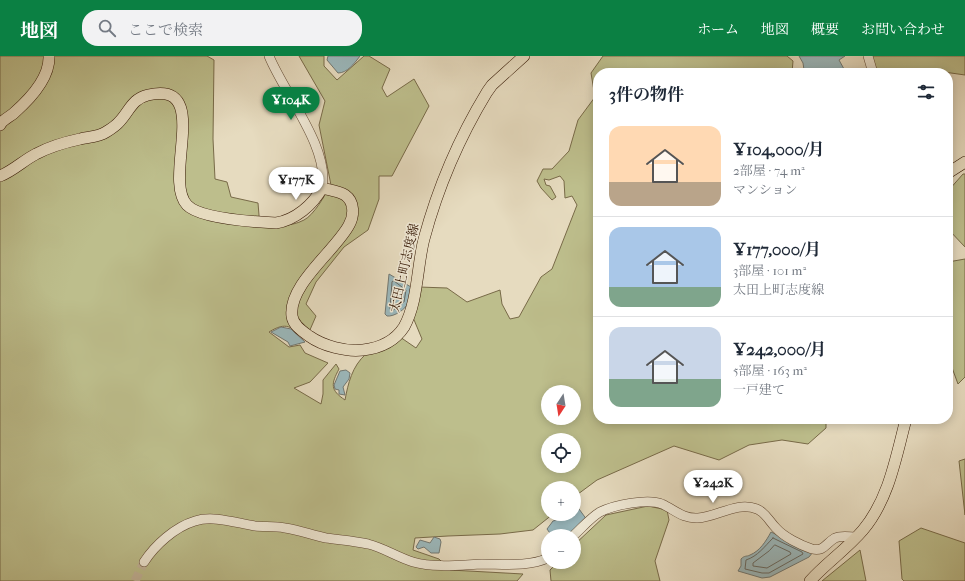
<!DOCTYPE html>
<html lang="ja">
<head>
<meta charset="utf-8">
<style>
  :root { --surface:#fff; --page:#f2f2f3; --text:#1f2937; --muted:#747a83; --line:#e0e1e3; --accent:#0b8043 }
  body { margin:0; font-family:"IM FELL French Canon","Noto Serif JP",serif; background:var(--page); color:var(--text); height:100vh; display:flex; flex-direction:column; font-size:15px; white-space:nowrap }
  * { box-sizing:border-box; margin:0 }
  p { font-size:13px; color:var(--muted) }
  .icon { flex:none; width:22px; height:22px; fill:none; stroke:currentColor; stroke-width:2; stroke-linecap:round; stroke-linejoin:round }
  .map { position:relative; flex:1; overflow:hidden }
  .panel { position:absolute; left:593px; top:12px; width:360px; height:356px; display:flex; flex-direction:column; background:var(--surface); border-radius:16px; box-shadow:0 2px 10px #0003 }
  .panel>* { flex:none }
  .needle { width:26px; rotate:192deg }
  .fabs { position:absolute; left:541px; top:329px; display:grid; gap:8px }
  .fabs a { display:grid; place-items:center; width:40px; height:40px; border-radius:50%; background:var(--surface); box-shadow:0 2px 10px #0003; font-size:20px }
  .price { position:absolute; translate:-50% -34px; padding:0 9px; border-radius:14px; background:#fff; color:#222; font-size:13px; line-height:26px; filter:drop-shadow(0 1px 2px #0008) }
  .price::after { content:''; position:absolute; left:50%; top:24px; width:12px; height:9px; margin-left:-6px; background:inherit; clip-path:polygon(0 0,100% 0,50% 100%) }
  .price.current { background:var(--accent); color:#fff }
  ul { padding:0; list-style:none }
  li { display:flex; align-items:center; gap:12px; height:100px; padding:0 16px }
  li+li { border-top:1px solid var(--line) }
  li span { display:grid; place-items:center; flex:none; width:112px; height:80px; border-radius:12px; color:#555 }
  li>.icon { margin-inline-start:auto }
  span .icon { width:48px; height:48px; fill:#fffc; stroke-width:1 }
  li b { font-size:17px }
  h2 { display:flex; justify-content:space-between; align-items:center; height:48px; padding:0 16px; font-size:17px }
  header { display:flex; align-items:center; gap:24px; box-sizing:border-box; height:56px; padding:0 20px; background:var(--accent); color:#fff }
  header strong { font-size:19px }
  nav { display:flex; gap:22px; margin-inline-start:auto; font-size:14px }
  .search { width:280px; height:36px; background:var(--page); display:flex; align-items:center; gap:10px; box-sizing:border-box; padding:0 14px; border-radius:16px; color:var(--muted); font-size:15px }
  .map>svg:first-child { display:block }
  .green { fill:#bdbe8c; stroke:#786a48; fill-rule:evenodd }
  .water { fill:#9bb8bc; stroke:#727872 }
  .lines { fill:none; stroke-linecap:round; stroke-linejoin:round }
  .shore { stroke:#686860; stroke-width:1 }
  .minor-tunnel { stroke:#c2b499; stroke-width:9; stroke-dasharray:9 4.5; stroke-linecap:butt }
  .minor-casing { stroke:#604832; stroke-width:10 }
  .major-casing { stroke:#341703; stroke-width:12 }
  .minor { stroke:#efe8d5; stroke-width:9 }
  .major { stroke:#e6dbbf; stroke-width:11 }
  .labels { text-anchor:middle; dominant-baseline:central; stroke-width:3; stroke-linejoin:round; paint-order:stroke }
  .street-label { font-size:13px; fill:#341703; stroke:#efe8d5 }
</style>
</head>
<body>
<header>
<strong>地図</strong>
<div class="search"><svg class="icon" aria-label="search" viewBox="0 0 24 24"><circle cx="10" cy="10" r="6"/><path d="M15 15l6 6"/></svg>ここで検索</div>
<nav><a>ホーム</a><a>地図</a><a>概要</a><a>お問い合わせ</a></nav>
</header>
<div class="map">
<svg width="965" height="525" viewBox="0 0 965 525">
  <rect width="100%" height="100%" fill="#e6dbbf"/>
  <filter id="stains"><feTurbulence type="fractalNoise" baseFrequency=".005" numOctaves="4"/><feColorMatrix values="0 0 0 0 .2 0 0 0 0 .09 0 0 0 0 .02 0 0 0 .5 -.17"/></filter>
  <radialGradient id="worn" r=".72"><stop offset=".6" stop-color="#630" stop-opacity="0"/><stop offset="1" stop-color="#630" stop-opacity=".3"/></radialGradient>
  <g class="green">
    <path d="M0 0H207L214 4 213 83 215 123 227 126 231 141 258 147 260 171C274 170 291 171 304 164 314 159 325 139 331 129L319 69 325 45 299 0H324V10L337 24 364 0H369L390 13 382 32 387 41 414 23 429 50 392 120H379V143L368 174 344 191 316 226 306 248 316 260 306 283C291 271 287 265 269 276L289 291 300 289 305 297 328 307 310 326 294 332 321 348 323 338V324L336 308 339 313C331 328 330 334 345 344 348 328 352 310 366 298 375 291 390 286 400 281L416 292 422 283 412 259 419 231 447 232 467 246 500 234 502 248 510 263 519 261 541 221 552 213 577 149 572 140 565 142 564 125 560 120 549 124 544 123 546 129 550 130 556 141 552 144 541 132 537 125 543 113H552L569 95 578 64 595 41 591 17 603 0H787L793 5 792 17H598V363H826V372L808 388 782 384 749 389 719 404 674 390 597 424 574 441V432H548V458H553L533 474 500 478 448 480 415 482 413 494 439 503 450 514 523 518 517 525H0ZM548 336H574V362H548ZM548 384H574V410H548Z"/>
    <path d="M870 0H965V19L944 16 877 17Z"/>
    <path d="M963 118H965V191L948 173V135Z"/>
    <path d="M965 203V321L958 328 951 309 948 306V206Z"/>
    <path d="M965 403V459L959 405Z"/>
    <path d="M648 450 667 454 669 464 655 505 660 525H551L550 514 558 506H574V489L606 459Z"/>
    <path d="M921 472 965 487V525H904L902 523 899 485Z"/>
    <path d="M860 494 866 525H822Z"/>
  </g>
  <g class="water">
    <path d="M328 0H360C354 8 347 17 338 17L327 4Z"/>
    <path d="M799 0H845L839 4 844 13 843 17H807L804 14 803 7Z"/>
    <path d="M389 218 411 231C410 236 410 242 408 247 406 253 394 261 387 260L385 258Z"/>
    <path d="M281 271 291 273 305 286 290 290 288 286 271 276Z"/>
    <path d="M346 314 350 317 349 323 343 331 345 339 339 338V334L335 333 334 329 340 315Z"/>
    <path d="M574 446 587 464 580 467C576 479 563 480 552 480L547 473 553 465 560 463 563 458H574Z"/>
    <path d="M771 476 813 496 809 501 770 521 762 522 738 515 741 510V503C745 499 746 501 750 499 760 495 766 485 771 476Z"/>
    <path d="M434 481 440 483 441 486 439 497H431L424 491 418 493 416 491 420 484 430 487Z"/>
  </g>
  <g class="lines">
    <g class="shore">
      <path d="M394 225 406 234 404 246 392 255 390 253 392 226Z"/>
      <path d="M773 482 802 496 803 498 769 517H762L745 513 746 504C758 500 764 491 773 482Z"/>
      <path d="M775 489 790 496 791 498 767 512 753 510V507L769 495Z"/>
    </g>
    <path class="minor-tunnel" d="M135 525 144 506"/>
    <g class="minor-casing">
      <g id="minor">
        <path d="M269 0C284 37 330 92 322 132"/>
        <path d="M868 0 873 17"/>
        <path d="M573 480C582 472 590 462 600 456 614 449 648 442 662 448 675 454 683 463 698 462 717 461 737 445 757 453 766 457 769 465 776 472 784 481 800 489 812 493 824 496 826 487 835 482 841 479 850 481 856 481"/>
        <path d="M144 506C155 489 175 471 195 465 213 459 236 467 255 470 264 471 275 470 285 472 299 474 312 479 326 482 340 484 354 485 368 488 384 492 397 501 413 506 435 512 459 509 482 508 504 508 528 511 548 502"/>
      </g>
    </g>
    <g class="major-casing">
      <g id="major">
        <path d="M0 69C3 63 10 61 14 57 30 43 50 22 49 0"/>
        <path d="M948 117 965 106"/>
        <path d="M0 120C13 115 24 104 36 98 49 91 66 86 80 83 88 81 99 81 106 76 111 73 116 70 120 65 130 54 132 43 148 39 213 24 162 122 187 149 200 163 256 166 276 167 295 164 313 149 322 132 329 134 339 135 345 139 355 146 354 160 349 169 336 194 288 229 292 260 293 269 302 275 309 280 323 290 346 296 363 294 380 292 395 285 404 271 418 246 417 210 424 183 438 131 459 82 487 36L492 29 524 0"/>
        <path d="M810 525C826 507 847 493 863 474 889 443 896 401 906 363"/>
      </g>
    </g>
    <use href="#minor" class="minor"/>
    <use href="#major" class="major"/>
  </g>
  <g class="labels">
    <g class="street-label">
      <text transform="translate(404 212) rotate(-77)">太田上町志度線</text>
    </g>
  </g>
  <rect width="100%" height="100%" filter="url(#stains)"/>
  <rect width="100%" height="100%" fill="url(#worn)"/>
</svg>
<div class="fabs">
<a><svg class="needle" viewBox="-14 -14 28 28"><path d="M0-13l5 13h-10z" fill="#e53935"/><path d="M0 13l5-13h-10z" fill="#747a83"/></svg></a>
<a><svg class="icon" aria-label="locate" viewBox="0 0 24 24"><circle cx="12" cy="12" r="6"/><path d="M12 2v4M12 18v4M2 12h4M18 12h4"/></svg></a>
<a>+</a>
<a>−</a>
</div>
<b class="price current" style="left:291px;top:65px">¥104K</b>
<b class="price" style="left:296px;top:145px">¥177K</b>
<b class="price" style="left:713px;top:448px">¥242K</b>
<section class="panel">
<h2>3件の物件<svg class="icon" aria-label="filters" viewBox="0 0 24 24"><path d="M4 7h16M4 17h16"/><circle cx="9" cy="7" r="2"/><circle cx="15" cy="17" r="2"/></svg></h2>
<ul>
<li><span style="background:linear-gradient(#ffd9b3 70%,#b9a48a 0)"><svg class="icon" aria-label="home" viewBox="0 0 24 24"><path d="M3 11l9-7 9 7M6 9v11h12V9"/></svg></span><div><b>¥104,000/月</b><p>2部屋 · 74 m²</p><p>マンション</p></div></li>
<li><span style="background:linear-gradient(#a9c7e8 75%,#7fa58c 0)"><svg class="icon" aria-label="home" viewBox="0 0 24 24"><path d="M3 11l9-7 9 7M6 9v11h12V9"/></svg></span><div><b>¥177,000/月</b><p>3部屋 · 101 m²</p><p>太田上町志度線</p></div></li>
<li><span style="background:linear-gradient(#c9d6e8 65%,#7fa58c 0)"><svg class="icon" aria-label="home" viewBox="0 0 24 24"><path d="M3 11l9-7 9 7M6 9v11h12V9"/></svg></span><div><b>¥242,000/月</b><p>5部屋 · 163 m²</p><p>一戸建て</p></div></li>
</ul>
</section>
</div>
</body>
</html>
